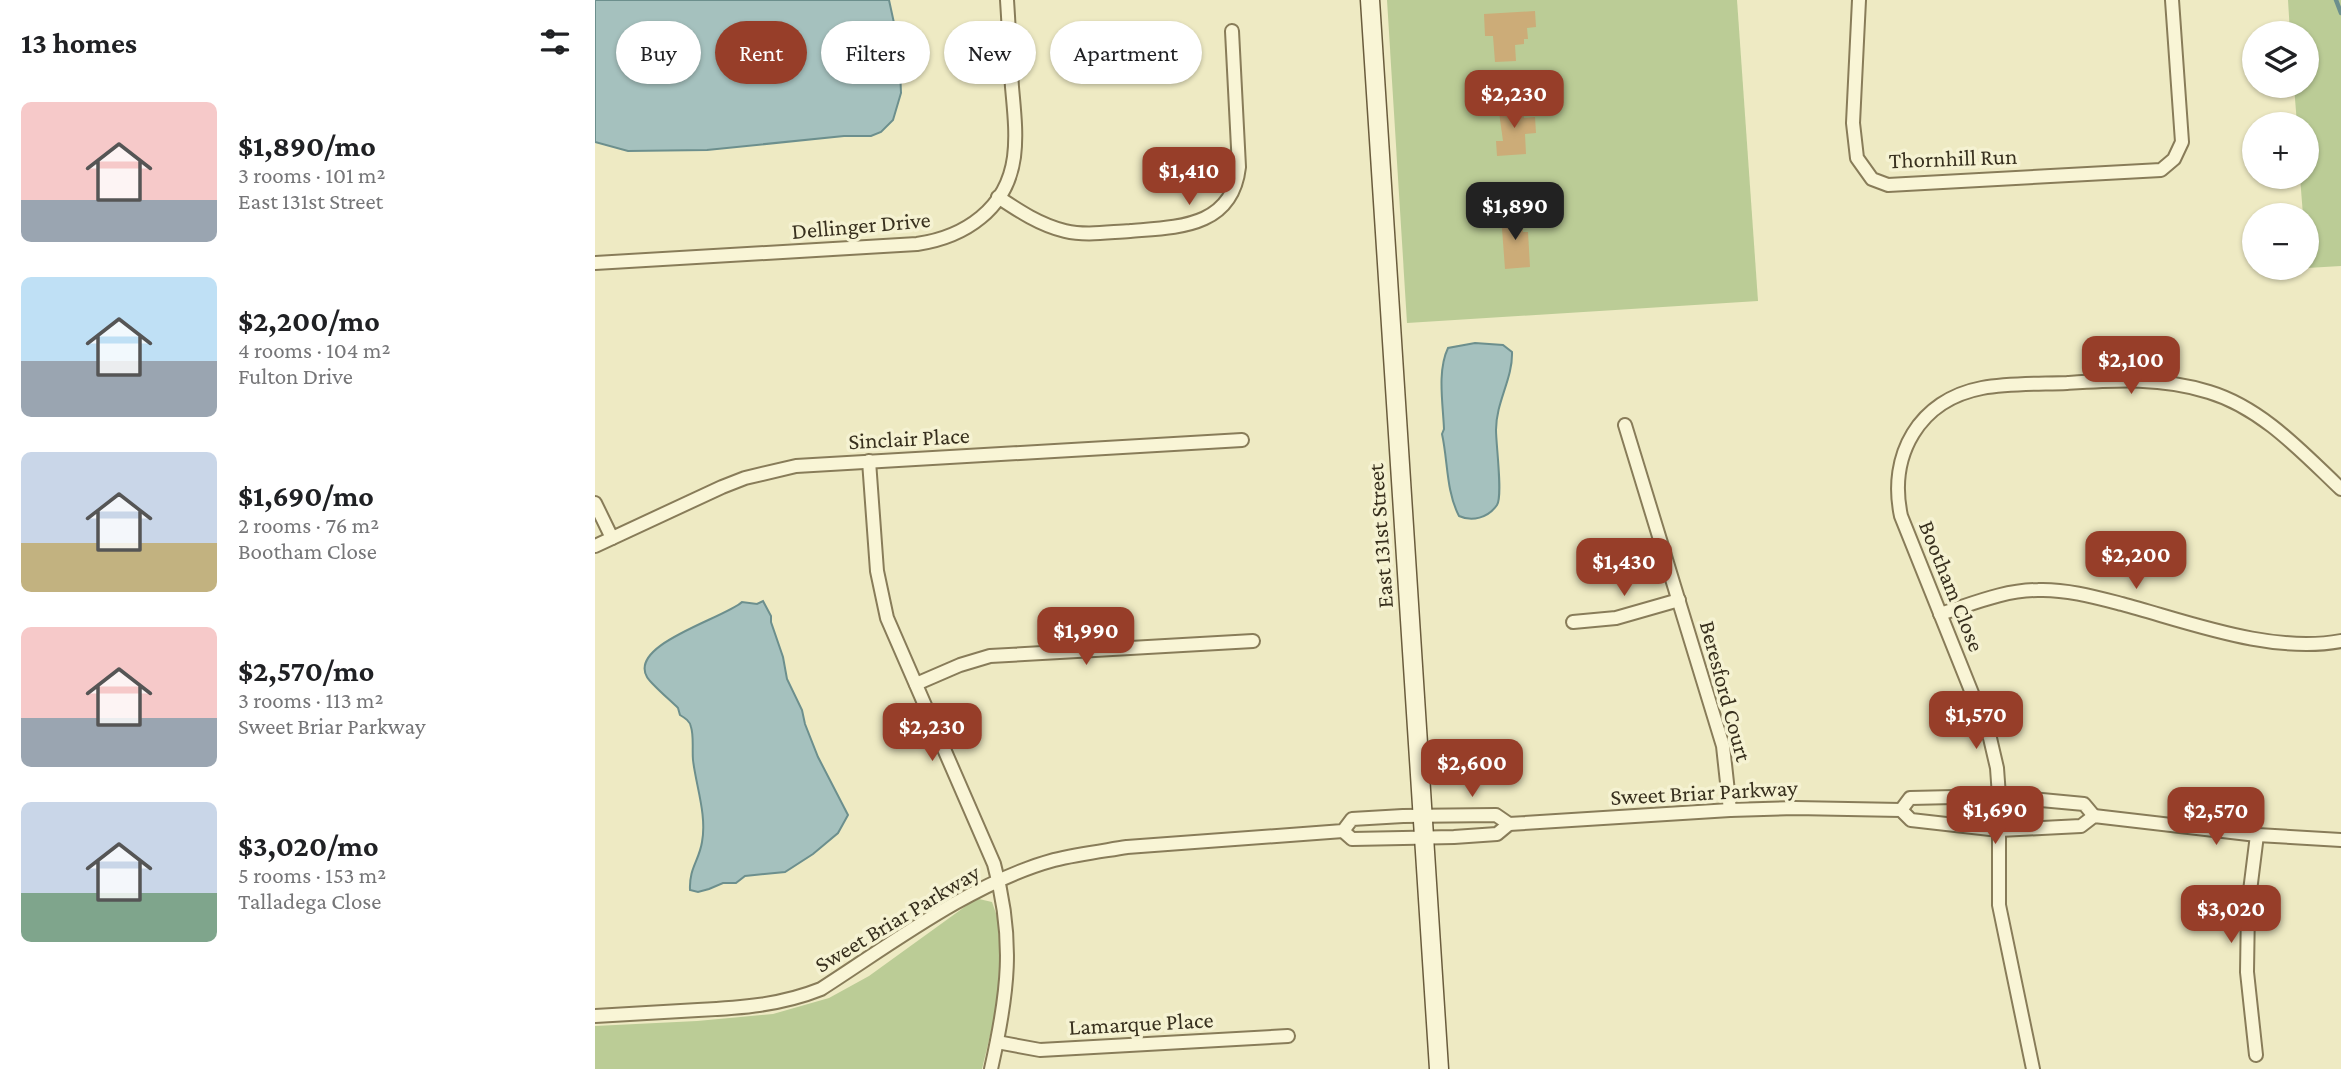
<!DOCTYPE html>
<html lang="en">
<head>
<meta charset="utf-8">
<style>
  :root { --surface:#fff; --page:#f6f6f6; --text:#202124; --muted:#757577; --accent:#973e29 }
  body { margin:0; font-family:"Crimson Pro",serif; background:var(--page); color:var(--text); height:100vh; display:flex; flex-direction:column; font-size:26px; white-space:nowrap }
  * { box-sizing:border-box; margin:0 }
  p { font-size:23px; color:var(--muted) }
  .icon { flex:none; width:38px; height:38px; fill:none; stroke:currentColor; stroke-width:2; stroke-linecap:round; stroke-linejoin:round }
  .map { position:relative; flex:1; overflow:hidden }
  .side { display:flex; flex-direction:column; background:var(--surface); width:595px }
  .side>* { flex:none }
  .guide { position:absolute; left:21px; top:21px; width:665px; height:63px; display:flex; gap:14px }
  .tools { position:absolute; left:1647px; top:21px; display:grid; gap:14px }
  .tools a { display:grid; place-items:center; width:77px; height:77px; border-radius:50%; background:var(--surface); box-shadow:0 2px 5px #0004; font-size:35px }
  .price { position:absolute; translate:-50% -60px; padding:0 16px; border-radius:14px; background:var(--accent); color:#fff; font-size:23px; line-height:46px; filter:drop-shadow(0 2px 4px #0008) }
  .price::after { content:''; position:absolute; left:50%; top:42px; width:21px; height:16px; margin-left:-10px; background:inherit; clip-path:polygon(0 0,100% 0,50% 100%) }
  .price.selected { background:#222; color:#fff }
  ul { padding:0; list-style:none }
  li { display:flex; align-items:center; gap:21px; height:175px; padding:0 21px }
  li span { display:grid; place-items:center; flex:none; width:196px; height:140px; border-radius:10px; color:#555 }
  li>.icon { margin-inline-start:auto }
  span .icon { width:84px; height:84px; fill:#fffc; stroke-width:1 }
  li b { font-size:30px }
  h2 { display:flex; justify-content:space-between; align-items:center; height:84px; padding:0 21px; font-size:30px }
  .pill { padding:0 24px; border-radius:32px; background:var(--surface); box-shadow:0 2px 5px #0004; font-size:24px; line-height:63px }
  .pill.selected { background:var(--accent); color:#fff }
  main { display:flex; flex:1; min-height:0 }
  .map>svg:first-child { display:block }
  .green { fill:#bbcc96 }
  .water { fill:#a5c1be; stroke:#6c8f8d; stroke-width:2 }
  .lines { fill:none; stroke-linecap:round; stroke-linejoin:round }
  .stream { stroke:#6c8f8d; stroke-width:4.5 }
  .building { fill:#ccac78 }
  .street-casing { stroke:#887c59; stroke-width:16 }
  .secondary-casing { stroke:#6a5c3d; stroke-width:21 }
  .street { stroke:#f9f5d6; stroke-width:12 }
  .secondary { stroke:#f9f5d6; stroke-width:18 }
  .labels { text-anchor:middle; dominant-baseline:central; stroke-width:7; stroke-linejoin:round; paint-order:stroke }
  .street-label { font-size:23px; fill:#38301e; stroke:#f5f2d2 }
</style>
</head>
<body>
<main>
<section class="side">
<h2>13 homes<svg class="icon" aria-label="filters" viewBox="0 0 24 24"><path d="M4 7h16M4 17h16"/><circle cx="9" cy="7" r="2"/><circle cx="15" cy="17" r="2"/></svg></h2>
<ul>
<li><span style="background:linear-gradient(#f6c9c9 70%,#9aa5b1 0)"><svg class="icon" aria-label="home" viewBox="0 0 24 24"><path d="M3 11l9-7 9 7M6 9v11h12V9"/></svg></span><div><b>$1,890/mo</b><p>3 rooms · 101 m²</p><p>East 131st Street</p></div></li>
<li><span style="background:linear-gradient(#bfe0f5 60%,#9aa5b1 0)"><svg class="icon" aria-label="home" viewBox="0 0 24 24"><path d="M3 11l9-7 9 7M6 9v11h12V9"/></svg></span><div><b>$2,200/mo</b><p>4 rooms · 104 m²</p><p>Fulton Drive</p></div></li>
<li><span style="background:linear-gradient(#c9d6e8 65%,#c2b280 0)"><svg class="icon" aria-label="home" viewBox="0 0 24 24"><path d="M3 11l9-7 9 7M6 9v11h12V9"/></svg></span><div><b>$1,690/mo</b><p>2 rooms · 76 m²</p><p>Bootham Close</p></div></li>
<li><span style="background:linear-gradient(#f6c9c9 65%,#9aa5b1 0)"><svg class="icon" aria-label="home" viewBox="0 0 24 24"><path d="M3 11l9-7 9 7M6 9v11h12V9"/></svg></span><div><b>$2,570/mo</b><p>3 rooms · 113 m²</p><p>Sweet Briar Parkway</p></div></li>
<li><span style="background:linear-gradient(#c9d6e8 65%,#7fa58c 0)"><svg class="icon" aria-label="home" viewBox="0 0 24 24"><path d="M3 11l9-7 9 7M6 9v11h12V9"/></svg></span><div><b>$3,020/mo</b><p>5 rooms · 153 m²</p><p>Talladega Close</p></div></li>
</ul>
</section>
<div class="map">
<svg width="1746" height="1069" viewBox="0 0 1746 1069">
  <rect width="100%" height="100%" fill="#eeeac3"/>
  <g class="green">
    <path d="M792 0H1142L1163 301 812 323Z"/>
    <path d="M1693 0H1746V266L1712 268V215H1708L1705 177H1712V124H1702L1699 86H1712V33H1695Z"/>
    <path d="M384 899 397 902 406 928 402 1007 387 1069H0V1026L102 1021 178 1014 234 998 274 976 375 903Z"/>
  </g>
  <g class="water">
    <path d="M0 0H294L304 46 306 93 298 120 286 132 276 136H249L112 150 33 151 0 142Z"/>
    <path d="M880 343 908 345 917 352C918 378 901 402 901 430 901 445 908 496 902 505 893 518 877 522 864 516 851 491 853 461 847 434L849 429C848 404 842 371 853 348Z"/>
    <path d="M168 601 176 616V622L188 657 192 679 207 710 210 724 223 757 253 815 243 833 218 854 190 872 150 876 141 883H128L114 889 103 892 95 890C94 868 104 861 107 842 112 815 101 786 98 760 97 750 99 736 96 727 95 721 90 718 85 715L83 708C76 701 55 683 52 677 33 644 130 618 147 602L162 604Z"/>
  </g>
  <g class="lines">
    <path class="stream" d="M1741 0 1746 13"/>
  </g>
  <g class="building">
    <path d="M940 11 941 27 932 28 933 39H929V44L920 45 921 61 900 62 898 36H890L889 14Z"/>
    <path d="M928 103 929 118 940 117 941 133 930 134 931 154 902 156 901 141H908L903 105Z"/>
    <path d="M927 213 928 232H933L935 267 910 269 906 215Z"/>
  </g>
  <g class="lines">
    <g class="street-casing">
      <g id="street">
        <path d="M1264 0 1258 123 1262 158 1277 179 1293 185 1566 170 1579 159 1587 142 1577 0"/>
        <path d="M403 197C424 211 445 225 470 231 491 236 514 232 535 231 582 227 637 228 644 167L637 31"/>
        <path d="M0 263 322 244C370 237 412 209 419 157 422 134 419 110 417 87 415 58 414 29 412 0"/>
        <path d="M1030 425 1128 746 1135 810"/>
        <path d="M274 461 282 571 292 618 399 864C420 940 413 994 396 1069"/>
        <path d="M0 503 17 538"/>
        <path d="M0 546 127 487 150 478 201 466 647 440"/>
        <path d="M1345 614C1377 604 1409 590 1443 590 1471 589 1500 597 1527 604 1594 622 1676 654 1746 641"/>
        <path d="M978 622 1021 618 1084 600"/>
        <path d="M321 684 365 665 395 656 658 641"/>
        <path d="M1306 810 1315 798 1404 796 1489 804 1499 816"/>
        <path d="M748 831 757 839 859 837 902 834 914 824 1135 810 1200 808 1306 810 1316 820 1404 830 1486 826 1499 816 1662 835 1746 840"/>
        <path d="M0 1016C34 1014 69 1012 103 1010 146 1008 186 1005 226 989 296 944 378 882 459 860 483 854 508 851 532 847L748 831 757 819 808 816 901 815 914 824"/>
        <path d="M402 1042 445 1050 693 1036"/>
        <path d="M1661 1055 1652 972 1653 907 1662 835"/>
        <path d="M1438 1069 1404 905V796L1402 768 1395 738 1306 516C1293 455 1324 400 1387 388 1414 383 1444 384 1472 383 1521 380 1566 377 1614 392 1667 408 1707 452 1746 489"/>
      </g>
    </g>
    <g class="secondary-casing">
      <path id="secondary" d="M775 0 844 1069"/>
    </g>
    <use href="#street" class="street"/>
    <use href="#secondary" class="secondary"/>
  </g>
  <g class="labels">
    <g class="street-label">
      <text transform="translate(1358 158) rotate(-2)">Thornhill Run</text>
      <text transform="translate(266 225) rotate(-5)">Dellinger Drive</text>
      <text transform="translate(314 438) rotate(-3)">Sinclair Place</text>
      <text transform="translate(785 536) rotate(-94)">East 131st Street</text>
      <text transform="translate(1357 586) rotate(68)">Bootham Close</text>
      <text transform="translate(1131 691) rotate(75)">Beresford Court</text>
      <text transform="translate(1109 792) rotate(-3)">Sweet Briar Parkway</text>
      <text transform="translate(302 918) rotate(-31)">Sweet Briar Parkway</text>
      <text transform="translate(546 1023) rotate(-3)">Lamarque Place</text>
    </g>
  </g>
</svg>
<div class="tools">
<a><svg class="icon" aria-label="layers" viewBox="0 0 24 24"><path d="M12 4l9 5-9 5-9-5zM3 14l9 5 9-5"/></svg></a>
<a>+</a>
<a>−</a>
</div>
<b class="price" style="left:919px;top:130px">$2,230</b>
<b class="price" style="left:594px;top:207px">$1,410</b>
<b class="price selected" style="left:920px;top:242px">$1,890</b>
<b class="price" style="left:1536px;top:396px">$2,100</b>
<b class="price" style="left:1541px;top:591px">$2,200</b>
<b class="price" style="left:1029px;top:598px">$1,430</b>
<b class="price" style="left:491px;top:667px">$1,990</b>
<b class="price" style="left:1381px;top:751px">$1,570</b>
<b class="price" style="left:337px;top:763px">$2,230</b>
<b class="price" style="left:877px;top:799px">$2,600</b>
<b class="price" style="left:1400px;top:846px">$1,690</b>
<b class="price" style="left:1621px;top:847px">$2,570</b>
<b class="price" style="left:1636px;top:945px">$3,020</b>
<div class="guide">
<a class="pill">Buy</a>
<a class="pill selected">Rent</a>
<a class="pill">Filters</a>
<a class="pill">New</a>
<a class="pill">Apartment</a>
</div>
</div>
</main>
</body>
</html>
